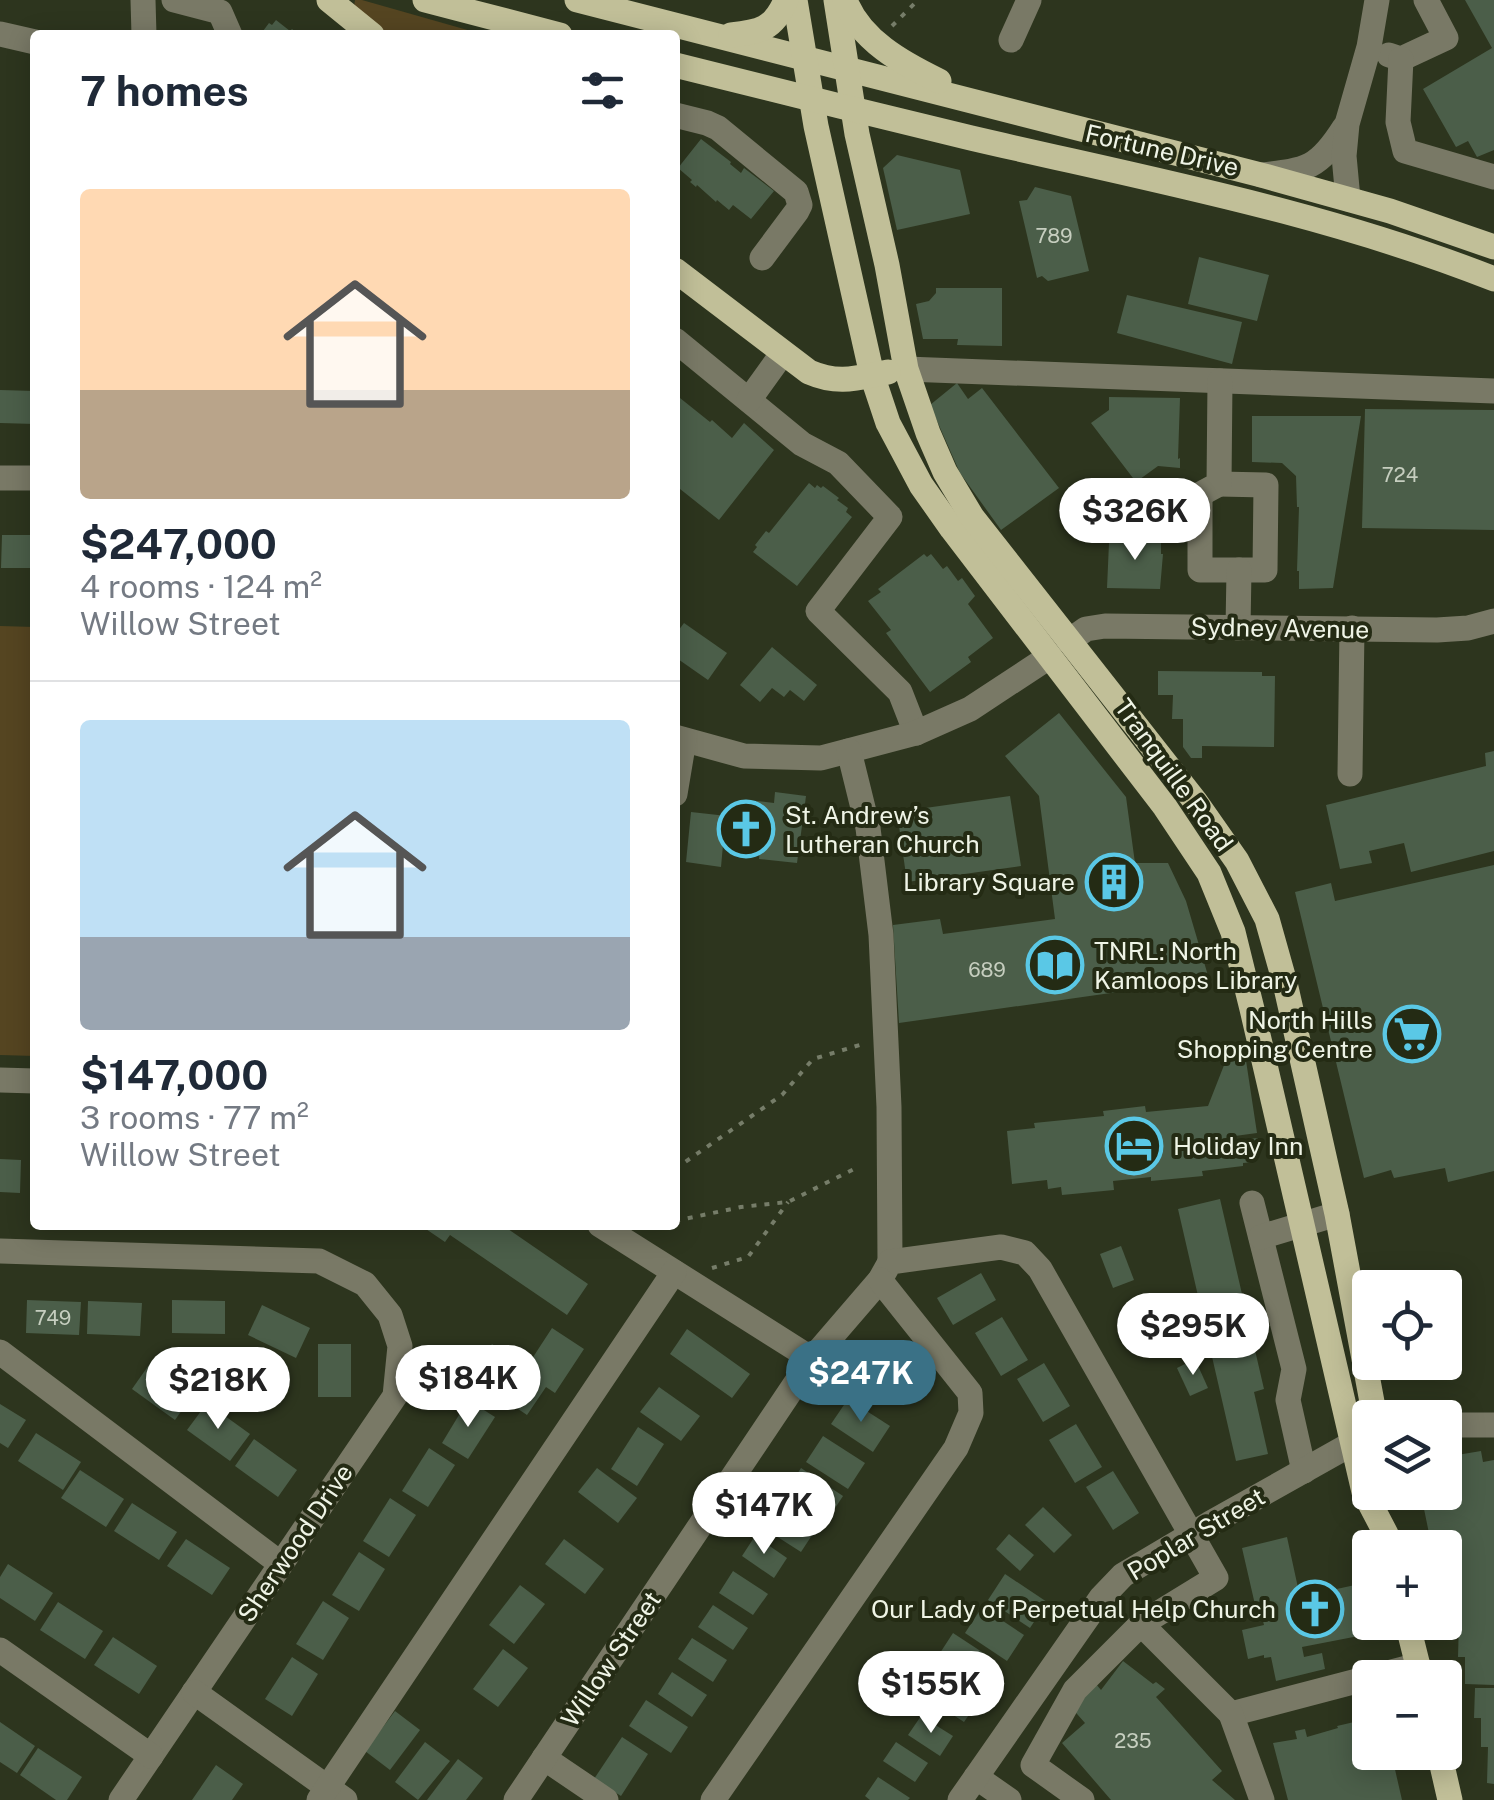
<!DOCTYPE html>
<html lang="en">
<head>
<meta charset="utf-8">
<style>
  :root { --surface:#fff; --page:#f6f6f7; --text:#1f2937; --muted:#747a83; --line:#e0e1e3; --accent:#3a7186 }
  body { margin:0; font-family:"Public Sans",sans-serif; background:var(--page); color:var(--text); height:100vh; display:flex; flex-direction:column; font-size:38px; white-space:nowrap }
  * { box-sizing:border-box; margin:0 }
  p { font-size:32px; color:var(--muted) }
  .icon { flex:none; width:55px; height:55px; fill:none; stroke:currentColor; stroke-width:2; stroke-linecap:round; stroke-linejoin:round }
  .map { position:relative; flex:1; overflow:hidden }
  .side { position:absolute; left:30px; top:30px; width:650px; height:1200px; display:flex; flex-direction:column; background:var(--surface); border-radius:10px; box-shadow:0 5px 25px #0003 }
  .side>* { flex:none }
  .buttons { position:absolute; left:1352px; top:1270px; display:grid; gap:20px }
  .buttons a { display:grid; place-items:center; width:110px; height:110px; border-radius:10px; background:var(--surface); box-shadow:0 5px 25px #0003; font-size:50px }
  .price { position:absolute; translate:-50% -85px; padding:0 22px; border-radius:35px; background:#fff; color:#222; font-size:32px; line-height:65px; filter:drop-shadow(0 2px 5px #0008) }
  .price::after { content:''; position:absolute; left:50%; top:60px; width:30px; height:22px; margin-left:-15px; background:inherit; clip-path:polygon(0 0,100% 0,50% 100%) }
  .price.on { background:var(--accent); color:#fff }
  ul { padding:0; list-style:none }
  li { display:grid; align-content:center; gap:20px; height:530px; padding:0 50px }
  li+li { border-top:2px solid var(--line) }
  li span { display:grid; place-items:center; height:310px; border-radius:10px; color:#555 }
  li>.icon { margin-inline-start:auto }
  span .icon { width:180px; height:180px; fill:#fffc; stroke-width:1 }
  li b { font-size:42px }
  h2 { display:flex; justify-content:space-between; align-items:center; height:120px; padding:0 50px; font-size:42px }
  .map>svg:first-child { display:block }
  .green { fill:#554521 }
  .building { fill:#4b5e49 }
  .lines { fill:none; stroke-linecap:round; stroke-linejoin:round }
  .path { stroke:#767d69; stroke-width:4; stroke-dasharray:5 8; stroke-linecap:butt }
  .minor { stroke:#797966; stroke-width:25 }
  .major { stroke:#c1bf98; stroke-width:25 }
  .labels { text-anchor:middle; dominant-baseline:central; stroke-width:8; stroke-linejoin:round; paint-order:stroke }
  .number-label { font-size:20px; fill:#c6cebf }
  .street-label { font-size:25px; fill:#eff4e6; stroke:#242b14 }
  .poi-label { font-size:25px; fill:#eff4e6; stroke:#242b14; text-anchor:start }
</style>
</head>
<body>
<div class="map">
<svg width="1494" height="1800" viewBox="0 0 1494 1800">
  <rect width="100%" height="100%" fill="#2d351e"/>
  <g class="green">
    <path d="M355 0H362L485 35H388L354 7Z"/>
    <path d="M0 626 35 627V1056L0 1055Z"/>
  </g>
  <g class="building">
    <path d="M1465 0H1494V150L1477 157 1468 141 1456 147 1423 89 1492 48Z"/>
    <path d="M276 20 290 31 292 29 299 35H260L269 23 272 25Z"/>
    <path d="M701 139 731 162 730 164 741 173 744 168 774 191 751 219 733 205 729 210 717 200 716 202 697 185 696 187 690 182 692 180 678 168Z"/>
    <path d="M897 155 960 170 970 214 897 230 883 168Z"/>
    <path d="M1035 187 1071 196 1089 271 1048 281 1042 276 1037 278 1019 201 1027 200Z"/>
    <path d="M1199 257 1269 275 1257 321 1188 304Z"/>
    <path d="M936 288H1002V346L957 345 958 339H923L916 304 929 301 936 293Z"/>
    <path d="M1127 295 1242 322 1232 364 1117 333Z"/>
    <path d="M957 383 968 399 982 388 1059 488 1001 530 960 473 930 405Z"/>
    <path d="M0 390 35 391V424L0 423Z"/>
    <path d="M675 394 710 422 712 420 732 438 744 423 774 450 719 520 675 485Z"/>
    <path d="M1109 397 1180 398 1178 459 1180 458V468L1158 466 1136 482 1091 423 1109 410Z"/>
    <path d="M1365 409 1494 410V530L1362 528Z"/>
    <path d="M1252 416H1361L1333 588 1299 589V571H1297L1299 507H1297L1296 476 1282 463 1252 462Z"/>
    <path d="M809 483 815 488 817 485 821 488 823 486 839 498 837 500 848 508 846 512 852 517 797 586 753 552 757 547 755 545 766 531 769 533Z"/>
    <path d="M2 535H35V568H1Z"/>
    <path d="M1116 537 1161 539V554H1163L1160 589 1107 588 1109 543Z"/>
    <path d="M924 554 927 557 931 554 943 569 947 566 958 581 962 578 975 596 968 604 993 638 968 657 971 662 930 692 886 633 891 630 868 601 881 592 878 589Z"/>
    <path d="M684 623 727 653 708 680 675 657V635Z"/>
    <path d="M772 647 817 685 804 701 790 690 784 697 772 688 760 702 740 685Z"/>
    <path d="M1158 671 1262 672V676H1275L1274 747 1202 746V758H1191L1183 747V719H1172L1173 695H1158Z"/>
    <path d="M1059 713 1126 797 1135 863H1168L1186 901 1209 979 899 1023 893 925 940 919 943 934 1055 919 1039 796 1005 756Z"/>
    <path d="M1494 751V851L1411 872 1404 843 1369 851 1372 863 1340 869 1326 805 1486 766 1485 753Z"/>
    <path d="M775 792 806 796 797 863 759 859 760 847 723 845 721 867 686 862 691 812 754 819 757 801 774 803Z"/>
    <path d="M1010 796 1021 866 907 882 897 812Z"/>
    <path d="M1494 865V1171L1448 1182 1445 1168 1394 1178 1391 1170 1364 1178 1295 892 1331 883 1335 901Z"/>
    <path d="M1245 1054 1257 1133 1235 1136V1140L1258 1138 1260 1151 1253 1152 1254 1162 1243 1163V1166L1202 1171 1203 1176 1151 1181V1177L1113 1181 1114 1190 1062 1195 1061 1187 1048 1189 1047 1180 1012 1184 1007 1131 1035 1128 1034 1123 1104 1116 1103 1111 1145 1106 1146 1112 1208 1106 1228 1055Z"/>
    <path d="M0 1159 21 1160 20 1193 0 1192Z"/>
    <path d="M1220 1199 1264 1389 1254 1392 1268 1454 1236 1461 1178 1209Z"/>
    <path d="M420 1225H465L469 1227 470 1225H502L588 1284 567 1315 450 1235 445 1242Z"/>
    <path d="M1121 1246 1134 1280 1113 1288 1100 1254Z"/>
    <path d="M981 1273 996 1300 953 1325 937 1298Z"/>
    <path d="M27 1300 81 1302 79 1335 26 1333Z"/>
    <path d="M172 1300 225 1301V1334L172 1333Z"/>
    <path d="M88 1301 142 1303 140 1336 87 1334Z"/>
    <path d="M262 1305 310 1328 296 1358 248 1335Z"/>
    <path d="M1002 1317 1028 1360 1001 1376 975 1333Z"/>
    <path d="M552 1328 584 1349 555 1393 546 1387 527 1415 470 1377 492 1344 514 1359 512 1363 524 1371Z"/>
    <path d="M687 1329 750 1374 732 1398 670 1354Z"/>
    <path d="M895 1340 920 1358 891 1399 866 1381Z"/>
    <rect x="318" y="1344" width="33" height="53"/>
    <path d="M1195 1359 1208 1388 1190 1396 1177 1368Z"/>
    <path d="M151 1362 194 1393 175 1420 132 1389Z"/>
    <path d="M1044 1363 1070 1406 1043 1422 1017 1379Z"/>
    <path d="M659 1387 700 1416 681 1441 640 1412Z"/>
    <path d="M848 1399 890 1426 873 1452 831 1424Z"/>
    <path d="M468 1400 495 1417 468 1459 442 1443Z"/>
    <path d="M207 1403 250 1434 230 1461 187 1430Z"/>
    <path d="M0 1404 26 1420 8 1448 0 1443Z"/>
    <path d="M1076 1424 1102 1467 1075 1483 1049 1440Z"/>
    <path d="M638 1427 664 1444 637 1486 611 1469Z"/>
    <path d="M36 1433 81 1462 63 1490 18 1461Z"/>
    <path d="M823 1436 865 1463 848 1489 806 1462Z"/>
    <path d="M254 1439 297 1470 278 1497 235 1466Z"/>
    <path d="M429 1448 455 1465 428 1507 402 1491Z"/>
    <path d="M1481 1451 1483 1462 1494 1460V1685L1465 1684V1657H1458L1459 1621 1452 1623 1446 1599 1449 1598 1445 1584V1548H1432L1424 1509 1428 1508 1422 1492H1445V1457Z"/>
    <path d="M597 1468 637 1498 618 1523 578 1492Z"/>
    <path d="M801 1468 843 1496 826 1522 784 1495Z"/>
    <path d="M80 1470 124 1499 106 1527 61 1498Z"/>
    <path d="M1113 1471 1139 1513 1113 1530 1086 1487Z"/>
    <path d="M390 1498 416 1515 389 1557 363 1541Z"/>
    <path d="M776 1499 818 1526 801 1552 759 1525Z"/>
    <path d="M132 1503 177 1532 159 1560 114 1531Z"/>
    <path d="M1043 1507 1072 1535 1054 1553 1025 1525Z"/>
    <path d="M1009 1534 1034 1555 1020 1571 996 1549Z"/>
    <path d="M755 1536 787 1558 774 1578 742 1556Z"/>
    <path d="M1287 1537 1300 1597 1355 1585 1354 1577 1363 1575 1370 1608V1622H1373L1374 1627 1367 1629 1369 1634 1302 1647 1304 1657 1322 1653 1325 1669 1276 1681 1271 1657 1264 1658V1655L1248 1659 1242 1630 1264 1625 1260 1609H1256L1242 1548Z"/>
    <path d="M186 1539 230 1568 212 1595 167 1566Z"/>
    <path d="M564 1539 604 1569 585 1594 545 1564Z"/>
    <path d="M359 1552 385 1569 359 1611 332 1595Z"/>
    <path d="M8 1564 53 1593 35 1621 0 1598V1577Z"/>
    <path d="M733 1571 768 1594 753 1615 719 1593Z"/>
    <path d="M1005 1574 1047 1602 1030 1628 988 1600Z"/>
    <path d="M520 1585 545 1604 514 1644 489 1625Z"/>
    <path d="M323 1601 349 1618 323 1660 296 1644Z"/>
    <path d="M58 1602 103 1631 85 1659 40 1630Z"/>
    <path d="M713 1605 748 1628 733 1650 698 1627Z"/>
    <path d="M982 1607 1024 1635 1007 1661 965 1633Z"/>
    <path d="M953 1633 985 1654 972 1673 940 1653Z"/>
    <path d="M113 1637 157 1666 139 1694 94 1665Z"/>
    <path d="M692 1638 727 1660 713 1682 678 1659Z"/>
    <path d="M503 1649 528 1668 498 1707 473 1689Z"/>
    <path d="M292 1657 318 1674 292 1716 265 1699Z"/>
    <path d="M1123 1661 1153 1684 1156 1682 1165 1689 1156 1697 1222 1771 1212 1780 1235 1800H1111L1062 1743 1085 1723 1070 1706 1096 1684 1101 1690Z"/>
    <path d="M672 1672 707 1695 692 1717 658 1694Z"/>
    <path d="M945 1682 977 1703 964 1722 932 1701Z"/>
    <path d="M1475 1688H1494V1784L1487 1783 1488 1747H1481V1718H1474Z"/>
    <path d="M646 1700 688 1727 671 1753 629 1726Z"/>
    <path d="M395 1711 420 1730 390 1770 365 1751Z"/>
    <path d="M921 1716 953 1736 940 1756 908 1735Z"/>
    <path d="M1367 1719 1370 1720V1752H1391L1402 1800H1288L1273 1743 1297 1739 1295 1731 1305 1729 1307 1737 1338 1728 1337 1726Z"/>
    <path d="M0 1722 35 1746 17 1773 0 1762Z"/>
    <path d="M622 1737 648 1754 621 1796 594 1779Z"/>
    <path d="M425 1742 450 1761 418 1800 395 1782Z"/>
    <path d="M896 1742 928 1763 915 1782 883 1761Z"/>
    <path d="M38 1748 82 1777 67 1800H56L20 1775Z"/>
    <path d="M458 1759 483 1778 466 1800H427Z"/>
    <path d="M216 1765 243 1784 232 1800H192Z"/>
    <path d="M878 1777 910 1798 908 1800H870L865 1796Z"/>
  </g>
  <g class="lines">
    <g class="path">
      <path d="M892 26 917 1"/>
      <path d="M675 1169 782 1095 813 1059 863 1044"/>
      <path d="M675 1221 741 1207 788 1202 856 1168"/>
      <path d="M712 1268 748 1257 788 1202"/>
    </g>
    <g class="minor">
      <path d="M143 0 144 35"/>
      <path d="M174 0 220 12 230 35"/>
      <path d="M0 34 35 42"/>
      <path d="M1011 40 1029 0"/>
      <path d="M1389 55 1401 59 1446 38 1426 0"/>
      <path d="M1401 59 1398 122 1405 151 1494 177"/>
      <path d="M675 115 707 123 718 128 796 192 800 205 797 211 762 258"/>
      <path d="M1261 175C1307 170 1318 169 1344 128"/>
      <path d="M1348 199 1344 156 1347 124 1369 47 1377 0"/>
      <path d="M675 340 802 444 838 463 890 517 818 611 900 692 916 733"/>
      <path d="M906 369 1494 391"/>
      <path d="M749 400 782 354"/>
      <path d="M0 478H35"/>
      <path d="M1200 495V570H1265L1266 485 1219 484"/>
      <path d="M1151 521 1219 484 1220 381"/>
      <path d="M1238 628 1239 570"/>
      <path d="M1069 641 1086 629 1105 626 1437 630 1468 628 1494 621"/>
      <path d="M675 737 744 756 821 758 916 733 970 709 1049 657"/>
      <path d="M849 751 868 828 881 935 889 1107 890 1262"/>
      <path d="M1350 774 1352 628"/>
      <path d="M675 794 684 740"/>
      <path d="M0 1080 35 1081"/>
      <path d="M1252 1203 1294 1369 1288 1400 1304 1471"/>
      <path d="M600 1225 812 1359"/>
      <path d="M1261 1237 1337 1214"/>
      <path d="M0 1251 319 1261 365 1284 390 1315 400 1346 395 1396 121 1800"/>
      <path d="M0 1352 281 1564"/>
      <path d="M1445 1425H1494"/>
      <path d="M0 1650 151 1756"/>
      <path d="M194 1692 345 1800"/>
      <path d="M1231 1714 1418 1665"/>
      <path d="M544 1758 606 1800"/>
      <path d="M976 1777 1009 1800"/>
      <path d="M319 1800 674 1272"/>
      <path d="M516 1800 812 1359 880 1280 890 1262 1001 1247 1025 1253 1040 1269 1216 1578 1141 1624"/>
      <path d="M713 1800 956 1448 971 1413 970 1393 880 1280"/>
      <path d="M960 1800 1101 1598 1123 1575 1209 1524 1353 1443"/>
      <path d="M1082 1800 1033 1765 1075 1690 1141 1624 1231 1714 1262 1800"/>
    </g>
    <g class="major">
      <path d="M329 0 372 35"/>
      <path d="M425 0 560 35"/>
      <path d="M577 0 1261 175 1390 211 1494 247"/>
      <path d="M795 0 816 126 872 375 888 423 921 485 952 529 1165 807 1209 873 1233 932 1252 1009 1364 1492 1386 1534 1389 1548"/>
      <path d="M836 0 857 134 887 265 906 369 928 433 945 472 972 517 1195 801 1237 861 1267 919 1285 983 1337 1214 1375 1418"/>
      <path d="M845 0C860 40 902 63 939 81"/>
      <path d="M731 35C760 32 774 29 786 0"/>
      <path d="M675 65C774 90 872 114 971 138 1147 179 1325 212 1494 279"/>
      <path d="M675 270 809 372C839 385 857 378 888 372"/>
      <path d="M1407 1622 1421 1678"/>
      <path d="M1439 1752 1450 1800"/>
    </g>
  </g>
  <defs>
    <g id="church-ring" transform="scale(2.875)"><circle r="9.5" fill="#242b14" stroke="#5ac8e6" stroke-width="1.5"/><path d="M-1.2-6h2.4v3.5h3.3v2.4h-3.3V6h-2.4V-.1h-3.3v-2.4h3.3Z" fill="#5ac8e6"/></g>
    <g id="building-ring" transform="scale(2.875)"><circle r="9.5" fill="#242b14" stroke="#5ac8e6" stroke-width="1.5"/><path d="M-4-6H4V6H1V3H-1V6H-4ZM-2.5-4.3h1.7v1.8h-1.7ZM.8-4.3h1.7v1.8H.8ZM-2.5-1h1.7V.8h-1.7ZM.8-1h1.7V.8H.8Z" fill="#5ac8e6"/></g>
    <g id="library-ring" transform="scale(2.875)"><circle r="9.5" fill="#242b14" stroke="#5ac8e6" stroke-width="1.5"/><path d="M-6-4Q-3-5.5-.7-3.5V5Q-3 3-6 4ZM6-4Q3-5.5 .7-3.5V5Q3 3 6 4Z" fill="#5ac8e6"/></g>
    <g id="supermarket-ring" transform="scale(2.875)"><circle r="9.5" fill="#242b14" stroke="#5ac8e6" stroke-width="1.5"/><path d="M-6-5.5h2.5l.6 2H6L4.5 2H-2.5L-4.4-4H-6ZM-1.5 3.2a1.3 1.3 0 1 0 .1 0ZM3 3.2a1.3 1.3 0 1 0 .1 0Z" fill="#5ac8e6"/></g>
    <g id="hotel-ring" transform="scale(2.875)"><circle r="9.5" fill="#242b14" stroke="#5ac8e6" stroke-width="1.5"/><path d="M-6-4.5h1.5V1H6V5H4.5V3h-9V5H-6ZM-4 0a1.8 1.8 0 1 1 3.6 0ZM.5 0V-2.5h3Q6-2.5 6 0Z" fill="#5ac8e6"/></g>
  </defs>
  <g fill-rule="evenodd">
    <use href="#church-ring" x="746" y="829"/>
    <use href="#building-ring" x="1114" y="882"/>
    <use href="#library-ring" x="1055" y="965"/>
    <use href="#supermarket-ring" x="1412" y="1034"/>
    <use href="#hotel-ring" x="1134" y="1146"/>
    <use href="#church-ring" x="1315" y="1609"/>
  </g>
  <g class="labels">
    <g class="number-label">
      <text x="1054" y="236">789</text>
      <text x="1400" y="475">724</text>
      <text x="987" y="970">689</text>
      <text x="53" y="1318">749</text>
      <text x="1133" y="1741">235</text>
    </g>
    <g class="street-label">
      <text transform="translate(1162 150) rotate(13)">Fortune Drive</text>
      <text transform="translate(1280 628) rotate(1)">Sydney Avenue</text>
      <text transform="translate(1174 775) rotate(54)">Tranquille Road</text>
      <text transform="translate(1196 1534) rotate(-31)">Poplar Street</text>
      <text transform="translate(295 1543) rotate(-56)">Sherwood Drive</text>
      <text transform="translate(611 1659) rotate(-56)">Willow Street</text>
    </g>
    <g class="poi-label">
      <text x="785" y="815">St. Andrew’s<tspan x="785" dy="29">Lutheran Church</tspan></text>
      <text x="1075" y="882" text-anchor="end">Library Square</text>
      <text x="1094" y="951">TNRL: North<tspan x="1094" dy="29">Kamloops Library</tspan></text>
      <text x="1373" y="1020" text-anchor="end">North Hills<tspan x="1373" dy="29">Shopping Centre</tspan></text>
      <text x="1173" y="1146">Holiday Inn</text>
      <text x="1276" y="1609" text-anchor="end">Our Lady of Perpetual Help Church</text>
    </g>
  </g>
</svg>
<div class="buttons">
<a><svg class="icon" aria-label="locate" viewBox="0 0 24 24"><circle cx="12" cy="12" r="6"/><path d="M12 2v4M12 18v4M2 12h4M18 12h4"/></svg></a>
<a><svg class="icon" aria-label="layers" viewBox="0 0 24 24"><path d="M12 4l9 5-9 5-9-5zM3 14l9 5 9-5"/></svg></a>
<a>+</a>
<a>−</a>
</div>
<b class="price" style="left:1135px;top:563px">$326K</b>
<b class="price" style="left:1193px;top:1378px">$295K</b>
<b class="price on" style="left:861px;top:1425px">$247K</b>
<b class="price" style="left:468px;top:1430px">$184K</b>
<b class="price" style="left:218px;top:1432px">$218K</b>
<b class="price" style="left:764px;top:1557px">$147K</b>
<b class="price" style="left:931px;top:1736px">$155K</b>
<section class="side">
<h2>7 homes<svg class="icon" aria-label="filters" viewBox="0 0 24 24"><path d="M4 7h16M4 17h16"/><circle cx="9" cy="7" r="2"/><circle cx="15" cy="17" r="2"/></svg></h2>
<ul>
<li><span style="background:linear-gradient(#ffd9b3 65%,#b9a48a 0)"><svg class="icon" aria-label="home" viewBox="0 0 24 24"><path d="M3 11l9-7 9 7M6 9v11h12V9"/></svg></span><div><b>$247,000</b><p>4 rooms · 124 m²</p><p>Willow Street</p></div></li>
<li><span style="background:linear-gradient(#bfe0f5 70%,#9aa5b1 0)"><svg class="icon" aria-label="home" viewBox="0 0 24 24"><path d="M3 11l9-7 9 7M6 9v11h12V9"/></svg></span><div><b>$147,000</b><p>3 rooms · 77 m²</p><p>Willow Street</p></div></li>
</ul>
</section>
</div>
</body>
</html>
